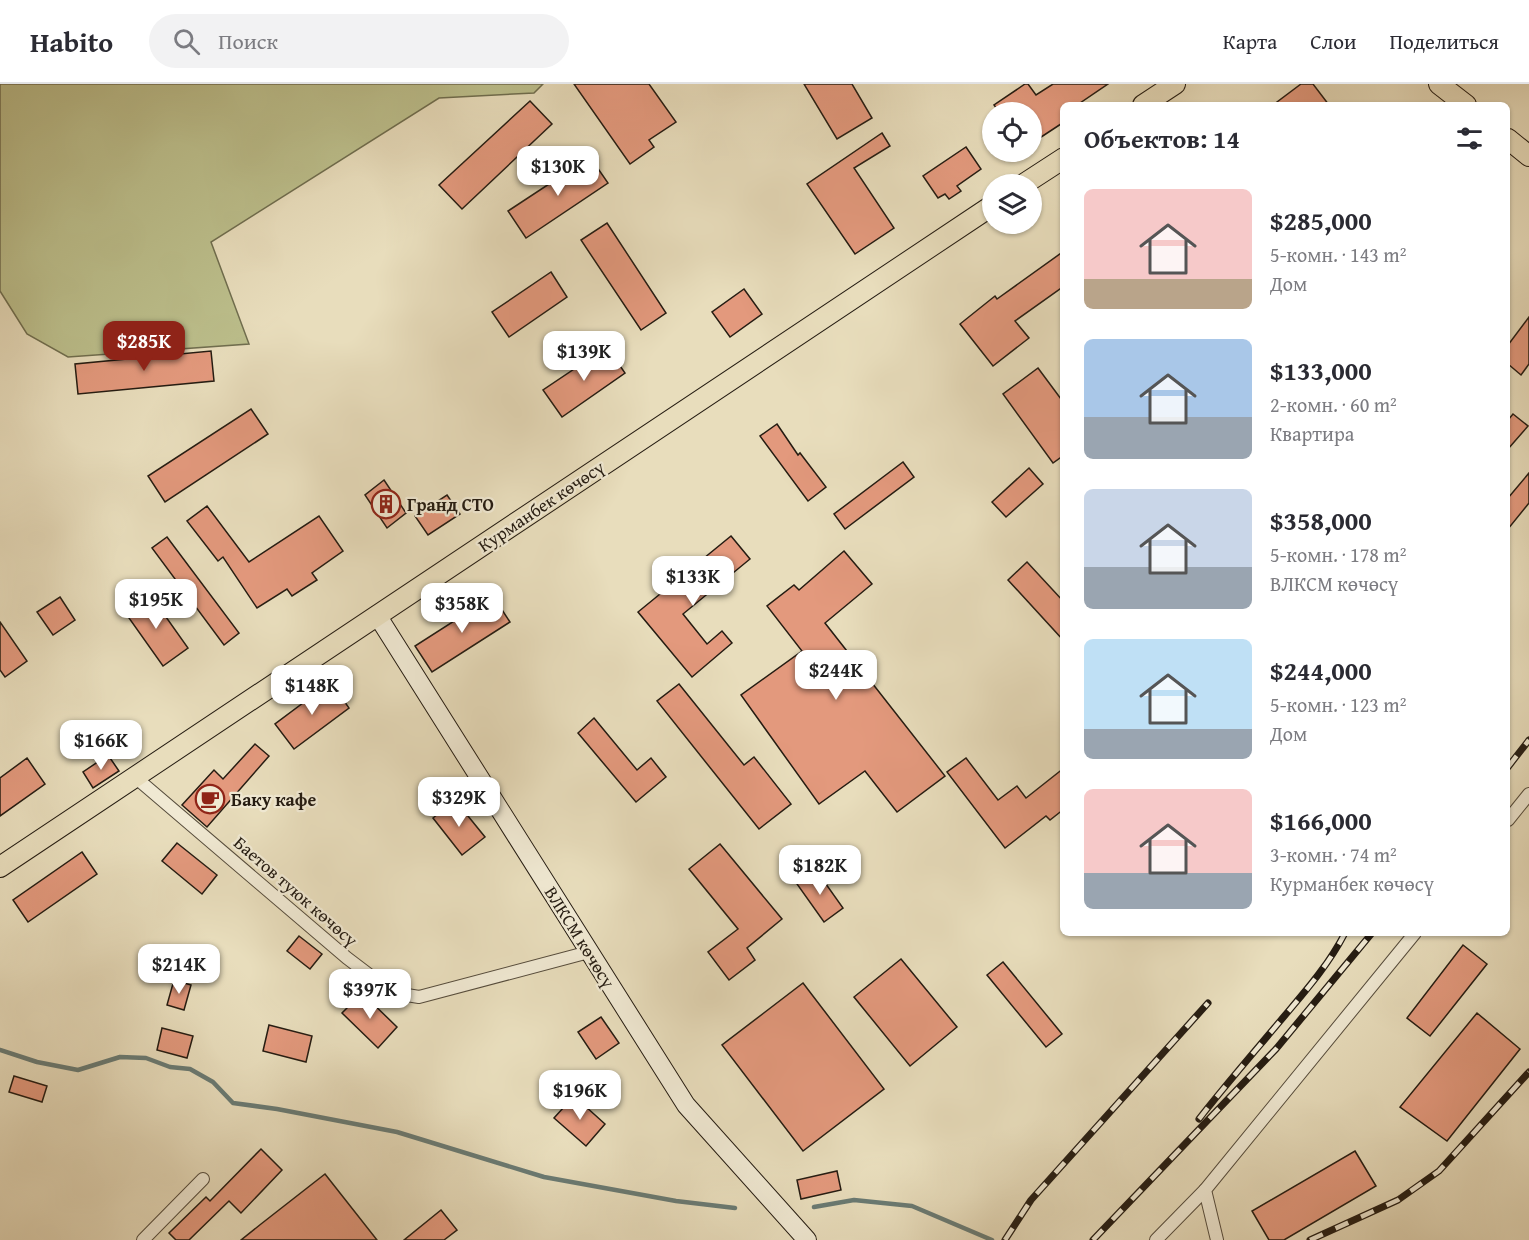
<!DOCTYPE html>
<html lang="ru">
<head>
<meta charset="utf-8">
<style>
  :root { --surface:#fff; --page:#f2f2f3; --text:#2b2b33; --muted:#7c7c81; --line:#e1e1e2; --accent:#8f2418 }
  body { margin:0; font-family:"Gentium Book Plus",serif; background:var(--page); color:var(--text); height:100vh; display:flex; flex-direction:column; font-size:22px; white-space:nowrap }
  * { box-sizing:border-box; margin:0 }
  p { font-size:20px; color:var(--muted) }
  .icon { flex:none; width:33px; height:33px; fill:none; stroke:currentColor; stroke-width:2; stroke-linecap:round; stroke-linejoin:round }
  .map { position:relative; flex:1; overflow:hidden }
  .drawer { position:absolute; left:1060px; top:18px; width:450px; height:834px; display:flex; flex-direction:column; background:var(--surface); border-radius:9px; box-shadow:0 2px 4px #0004 }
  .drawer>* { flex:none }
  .tools { position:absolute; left:982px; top:18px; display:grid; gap:12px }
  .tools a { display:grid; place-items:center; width:60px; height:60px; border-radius:50%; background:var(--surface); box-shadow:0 2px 4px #0004; font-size:30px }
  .price { position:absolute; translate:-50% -51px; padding:0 14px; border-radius:12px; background:#fff; color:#222; font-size:20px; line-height:39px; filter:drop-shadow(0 2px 3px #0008) }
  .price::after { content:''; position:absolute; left:50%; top:36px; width:18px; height:14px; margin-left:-9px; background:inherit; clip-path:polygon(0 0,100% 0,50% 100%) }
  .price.selected { background:var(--accent); color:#fff }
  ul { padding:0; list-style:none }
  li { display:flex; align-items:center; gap:18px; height:150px; padding:0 24px }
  li span { display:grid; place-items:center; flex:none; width:168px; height:120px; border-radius:9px; color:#555 }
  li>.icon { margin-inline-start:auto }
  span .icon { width:72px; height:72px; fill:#fffc; stroke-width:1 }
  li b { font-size:26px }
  h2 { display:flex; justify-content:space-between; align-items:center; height:72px; padding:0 24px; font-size:26px }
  header { display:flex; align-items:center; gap:36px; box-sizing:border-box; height:84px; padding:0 30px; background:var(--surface); border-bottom:2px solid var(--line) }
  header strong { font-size:28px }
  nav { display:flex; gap:33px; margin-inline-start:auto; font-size:21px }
  .search { width:420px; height:54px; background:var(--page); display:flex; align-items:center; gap:15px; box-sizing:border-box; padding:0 21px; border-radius:33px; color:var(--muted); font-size:22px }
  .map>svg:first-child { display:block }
  .green { fill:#bcbf8c; stroke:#706e4f; stroke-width:1.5 }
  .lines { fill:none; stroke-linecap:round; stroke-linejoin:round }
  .stream { stroke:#6a7b74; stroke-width:4.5 }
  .building { fill:#e3997d; stroke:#251c12; stroke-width:1.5 }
  .street-casing { stroke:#564c3c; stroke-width:14 }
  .secondary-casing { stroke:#251c12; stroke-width:20 }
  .primary-casing { stroke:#251c12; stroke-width:22 }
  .street { stroke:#f0e9d3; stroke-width:12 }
  .secondary { stroke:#f0e9d3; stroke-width:18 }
  .primary { stroke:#e8ddbc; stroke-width:20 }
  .rail-casing { stroke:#251c12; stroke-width:7 }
  .rail { stroke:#f0e9d3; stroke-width:4.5; stroke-dasharray:14; stroke-linecap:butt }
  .labels { text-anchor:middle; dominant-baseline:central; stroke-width:4.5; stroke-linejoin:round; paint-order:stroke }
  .poi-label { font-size:18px; font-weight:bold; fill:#251c12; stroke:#f0e9d3; text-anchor:start }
  .street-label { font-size:18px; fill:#251c12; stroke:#f0e9d3 }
</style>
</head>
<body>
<header>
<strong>Habito</strong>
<div class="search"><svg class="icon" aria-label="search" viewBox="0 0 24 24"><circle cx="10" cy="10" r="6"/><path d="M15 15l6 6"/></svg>Поиск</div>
<nav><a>Карта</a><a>Слои</a><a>Поделиться</a></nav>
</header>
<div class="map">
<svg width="1529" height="1156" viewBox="0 0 1529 1156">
  <rect width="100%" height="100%" fill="#e8ddbc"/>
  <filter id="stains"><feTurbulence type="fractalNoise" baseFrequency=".00333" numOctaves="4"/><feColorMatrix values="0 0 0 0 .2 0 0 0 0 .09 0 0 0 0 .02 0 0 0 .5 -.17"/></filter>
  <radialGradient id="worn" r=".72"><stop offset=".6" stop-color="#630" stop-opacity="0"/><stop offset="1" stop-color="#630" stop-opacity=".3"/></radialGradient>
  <path class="green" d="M0 0H543L534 9 439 14 211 158 249 260 68 273 27 250 0 207Z"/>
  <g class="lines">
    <g class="stream">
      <path d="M0 966 37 978 78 986 120 973 146 974 170 983 190 985 213 998 233 1019 277 1025 397 1048 544 1093 676 1117 735 1124"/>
      <path d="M814 1123 854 1116 912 1122 992 1156"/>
    </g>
  </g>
  <g class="building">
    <path d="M574 0H649L676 38 649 56 654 63 630 80Z"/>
    <path d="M804 0H852L872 34 837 55Z"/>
    <path d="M1025 0H1028L1036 11 1053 0H1108L1077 21H1064V38L1032 59V28H999L994 21Z"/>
    <path d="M1301 0H1313L1329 21H1273Z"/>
    <path d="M530 17 552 40 462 125 439 101Z"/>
    <path d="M882 49 890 62 854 84 894 144 855 170 807 100Z"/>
    <path d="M966 63 981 85 957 102 961 107 949 115 945 110 938 114 923 92Z"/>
    <path d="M590 73 608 99 526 154 508 127Z"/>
    <path d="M607 139 666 229 641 246 581 156Z"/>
    <path d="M1064 167V202L1015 237 1029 254 993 282 960 240 995 212 997 215Z"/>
    <path d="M551 188 567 213 509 253 492 228Z"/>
    <path d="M744 205 762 230 730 253 712 228Z"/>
    <path d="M1529 233V280L1521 291 1508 280V261Z"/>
    <path d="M607 263 625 289 562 333 543 306Z"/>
    <path d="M211 267 214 297 78 310 75 280Z"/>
    <path d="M1038 284 1064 319V371L1053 379 1003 310Z"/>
    <path d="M251 325 268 350 165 418 148 392Z"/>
    <path d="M1513 330 1528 342 1508 365V336Z"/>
    <path d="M777 340 798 371 800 369 826 403 808 417 760 352Z"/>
    <path d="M903 378 914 393 845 445 834 430Z"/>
    <path d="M1029 384 1043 400 1006 433 992 418Z"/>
    <path d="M1529 389V419L1508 445V414Z"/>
    <path d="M384 396 406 429 387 444 365 411Z"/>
    <path d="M447 411 460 430 428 451 415 432Z"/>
    <path d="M207 422 249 478 319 432 343 467 312 489 317 496 292 512 287 505 257 524 223 473 218 477 187 437Z"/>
    <path d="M731 452 750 475 683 530 707 560 722 547 732 559 692 593 638 528Z"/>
    <path d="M167 453 239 549 224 561 152 464Z"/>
    <path d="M844 467 872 500 825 539 945 692 897 728 865 687 819 720 741 611 802 567 767 522 794 501 799 506Z"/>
    <path d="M1027 478 1064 518V557L1008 496Z"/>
    <path d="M149 509 188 564 163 582 124 527Z"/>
    <path d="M493 512 510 538 432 588 415 562Z"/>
    <path d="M60 513 75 536 53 551 37 528Z"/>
    <path d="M0 538 27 577 5 593 0 586Z"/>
    <path d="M331 598 349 624 294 665 275 640Z"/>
    <path d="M679 600 744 681 754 673 791 720 759 745 657 617Z"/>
    <path d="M594 634 637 686 651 674 666 693 636 718 578 649Z"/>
    <path d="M255 660 269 672 207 743 182 721 214 686 223 695Z"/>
    <path d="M108 671 119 687 93 704 83 688Z"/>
    <path d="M27 674 45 700 0 732V694Z"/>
    <path d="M966 674 998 716 1017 702 1026 714 1064 684V725L1050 736 1046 732 1005 764 947 688Z"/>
    <path d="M455 716 485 753 462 771 433 734Z"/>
    <path d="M177 759 217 791 202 810 162 777Z"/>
    <path d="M720 760 782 835 747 864 755 876 729 896 708 868 738 845 689 785Z"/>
    <path d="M82 768 97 790 28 838 13 816Z"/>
    <path d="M816 786 843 824 824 838 797 800Z"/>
    <path d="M299 852 322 870 310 885 287 867Z"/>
    <path d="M1463 861 1487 880 1430 952 1407 934Z"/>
    <path d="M901 875 957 943 910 982 854 913Z"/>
    <path d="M1003 878 1062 950 1046 963 987 891Z"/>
    <path d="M174 896 191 901 184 926 167 921Z"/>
    <path d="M803 899 884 1005 803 1067 722 961Z"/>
    <path d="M362 909 397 943 378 964 342 929Z"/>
    <path d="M1477 929 1520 965 1447 1057 1400 1023Z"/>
    <path d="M601 933 619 959 596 975 578 948Z"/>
    <path d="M269 941 312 952 306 978 263 967Z"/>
    <path d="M162 944 193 952 187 974 157 966Z"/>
    <path d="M14 992 47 1002 42 1018 9 1008Z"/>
    <path d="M574 1012 605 1040 586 1062 554 1034Z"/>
    <path d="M261 1065 282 1086 241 1129 229 1117 189 1156H176L169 1149 206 1113 210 1117Z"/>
    <path d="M1355 1067 1376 1102 1284 1156H1269L1252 1127Z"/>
    <path d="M837 1087 841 1106 801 1115 797 1096Z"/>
    <path d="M325 1090 377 1156H241L261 1140Z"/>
    <path d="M441 1126 457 1146 444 1156H404Z"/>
  </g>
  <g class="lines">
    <g class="street-casing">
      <g id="street">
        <path d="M135 693 347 874 372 893 401 910 419 913 589 868"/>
        <path d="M1508 736 1529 710"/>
        <path d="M143 1156 203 1095"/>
        <path d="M1156 1156 1205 1106"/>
        <path d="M1217 1156 1205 1106 1415 849"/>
      </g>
    </g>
    <g class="secondary-casing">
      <path id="secondary" d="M377 531 686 1021 807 1156"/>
    </g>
    <g class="primary-casing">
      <g id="primary">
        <path d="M1439 0 1466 21"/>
        <path d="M1143 21 1175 0"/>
        <path d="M1508 55 1529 72"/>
        <path d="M1024 100 1064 74"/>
        <path d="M0 783 993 121"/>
      </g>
    </g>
    <use href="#street" class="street"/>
    <use href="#secondary" class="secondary"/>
    <use href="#primary" class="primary"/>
    <g class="rail-casing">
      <g id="rail">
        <path d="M1508 683 1529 656"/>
        <path d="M1199 1035C1224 1003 1250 973 1276 942 1301 912 1327 884 1345 849"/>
        <path d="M1005 1156 1031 1116 1208 919"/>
        <path d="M1093 1156 1276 965 1372 849"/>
        <path d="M1310 1156 1398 1116 1439 1087 1529 988"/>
      </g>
    </g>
    <use href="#rail" class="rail"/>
  </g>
  <defs>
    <g id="building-ring" transform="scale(1.5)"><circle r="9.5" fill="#f0e9d3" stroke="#8f2418" stroke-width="1.5"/><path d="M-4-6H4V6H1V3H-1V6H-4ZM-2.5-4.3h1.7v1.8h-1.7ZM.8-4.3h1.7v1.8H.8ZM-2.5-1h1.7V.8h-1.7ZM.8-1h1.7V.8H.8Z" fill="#8f2418"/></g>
    <g id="cafe-ring" transform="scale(1.5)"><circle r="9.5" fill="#f0e9d3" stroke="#8f2418" stroke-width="1.5"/><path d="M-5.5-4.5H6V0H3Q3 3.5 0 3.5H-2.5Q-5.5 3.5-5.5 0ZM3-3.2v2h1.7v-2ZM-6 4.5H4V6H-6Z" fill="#8f2418"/></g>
  </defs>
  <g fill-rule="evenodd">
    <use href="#building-ring" x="386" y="420"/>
    <use href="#cafe-ring" x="210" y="715"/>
  </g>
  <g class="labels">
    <g class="poi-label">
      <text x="407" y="420">Гранд СТО</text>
      <text x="231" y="715">Баку кафе</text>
    </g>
    <g class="street-label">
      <text transform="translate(541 422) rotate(-34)">Курманбек көчөсү</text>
      <text transform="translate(296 807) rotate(41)">Баетов туюк көчөсү</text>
      <text transform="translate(580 853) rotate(58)">ВЛКСМ көчөсү</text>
    </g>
  </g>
  <rect width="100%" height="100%" filter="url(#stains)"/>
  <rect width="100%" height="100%" fill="url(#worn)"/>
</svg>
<div class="tools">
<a><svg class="icon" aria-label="locate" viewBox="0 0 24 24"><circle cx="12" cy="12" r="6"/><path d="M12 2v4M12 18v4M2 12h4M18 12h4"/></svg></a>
<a><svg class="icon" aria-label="layers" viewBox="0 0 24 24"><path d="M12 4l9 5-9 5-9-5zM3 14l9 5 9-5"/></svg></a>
</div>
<b class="price" style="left:558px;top:113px">$130K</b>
<b class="price selected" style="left:144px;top:288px">$285K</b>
<b class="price" style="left:584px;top:298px">$139K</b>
<b class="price" style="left:693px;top:523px">$133K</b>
<b class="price" style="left:156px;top:546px">$195K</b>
<b class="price" style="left:462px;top:550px">$358K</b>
<b class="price" style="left:836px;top:617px">$244K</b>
<b class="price" style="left:312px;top:632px">$148K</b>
<b class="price" style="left:101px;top:687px">$166K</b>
<b class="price" style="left:459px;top:744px">$329K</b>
<b class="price" style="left:820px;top:812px">$182K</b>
<b class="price" style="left:179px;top:911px">$214K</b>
<b class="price" style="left:370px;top:936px">$397K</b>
<b class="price" style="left:580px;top:1037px">$196K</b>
<section class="drawer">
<h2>Объектов: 14<svg class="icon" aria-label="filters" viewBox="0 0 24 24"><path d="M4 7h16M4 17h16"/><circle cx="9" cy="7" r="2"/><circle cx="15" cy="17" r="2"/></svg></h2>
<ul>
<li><span style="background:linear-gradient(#f6c9c9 75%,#b9a48a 0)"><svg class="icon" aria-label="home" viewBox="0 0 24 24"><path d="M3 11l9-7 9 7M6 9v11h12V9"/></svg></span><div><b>$285,000</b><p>5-комн. · 143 m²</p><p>Дом</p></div></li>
<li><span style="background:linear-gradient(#a9c7e8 65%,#9aa5b1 0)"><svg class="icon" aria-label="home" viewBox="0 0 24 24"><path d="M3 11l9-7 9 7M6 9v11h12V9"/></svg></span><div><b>$133,000</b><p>2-комн. · 60 m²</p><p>Квартира</p></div></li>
<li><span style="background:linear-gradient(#c9d6e8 65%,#9aa5b1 0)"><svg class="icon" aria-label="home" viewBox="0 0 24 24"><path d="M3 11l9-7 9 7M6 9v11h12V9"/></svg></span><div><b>$358,000</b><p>5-комн. · 178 m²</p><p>ВЛКСМ көчөсү</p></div></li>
<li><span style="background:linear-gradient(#bfe0f5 75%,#9aa5b1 0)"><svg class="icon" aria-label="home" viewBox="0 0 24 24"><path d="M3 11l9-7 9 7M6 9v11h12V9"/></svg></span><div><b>$244,000</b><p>5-комн. · 123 m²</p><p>Дом</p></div></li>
<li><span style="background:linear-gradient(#f6c9c9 70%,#9aa5b1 0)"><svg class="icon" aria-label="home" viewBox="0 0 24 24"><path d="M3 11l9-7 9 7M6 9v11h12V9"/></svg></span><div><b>$166,000</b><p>3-комн. · 74 m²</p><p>Курманбек көчөсү</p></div></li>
</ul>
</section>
</div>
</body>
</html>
